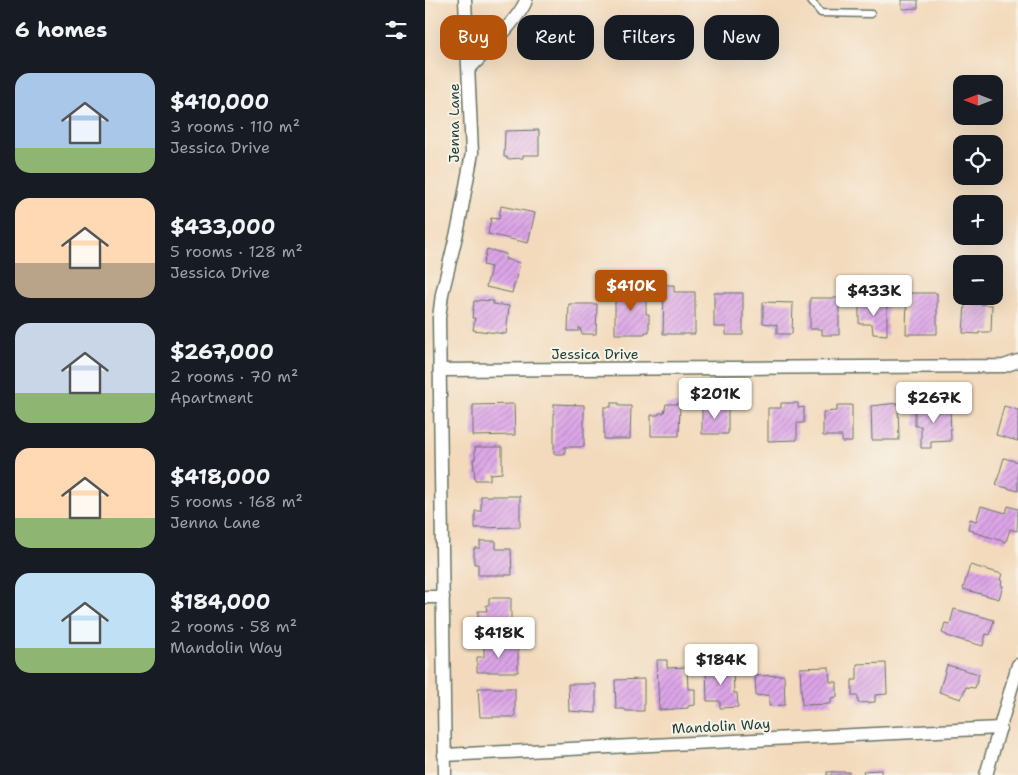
<!DOCTYPE html>
<html lang="en">
<head>
<meta charset="utf-8">
<style>
  :root { --surface:#171b24; --page:#20242c; --text:#f1f3f6; --muted:#9ea1a6; --accent:#b45309 }
  body { margin:0; font-family:"Shantell Sans",sans-serif; background:var(--page); color:var(--text); height:100vh; display:flex; flex-direction:column; font-size:19px; white-space:nowrap }
  * { box-sizing:border-box; margin:0 }
  p { font-size:16px; color:var(--muted) }
  .icon { flex:none; width:28px; height:28px; fill:none; stroke:currentColor; stroke-width:2; stroke-linecap:round; stroke-linejoin:round }
  .map { position:relative; flex:1; overflow:hidden }
  .drawer { display:flex; flex-direction:column; background:var(--surface); width:425px }
  .drawer>* { flex:none }
  .top-card { position:absolute; left:15px; top:15px; width:475px; height:45px; display:flex; gap:10px }
  .needle { width:32px; rotate:270deg }
  .tools { position:absolute; left:528px; top:75px; display:grid; gap:10px }
  .tools a { display:grid; place-items:center; width:50px; height:50px; border-radius:10px; background:var(--surface); box-shadow:0 5px 20px #0002; font-size:25px }
  .price { position:absolute; translate:-50% -42px; padding:0 11px; border-radius:5px; background:#fff; color:#222; font-size:16px; line-height:32px; filter:drop-shadow(0 1px 2px #0008) }
  .price::after { content:''; position:absolute; left:50%; top:30px; width:15px; height:11px; margin-left:-8px; background:inherit; clip-path:polygon(0 0,100% 0,50% 100%) }
  .price.on { background:var(--accent); color:#fff }
  ul { padding:0; list-style:none }
  li { display:flex; align-items:center; gap:15px; height:125px; padding:0 15px }
  li span { display:grid; place-items:center; flex:none; width:140px; height:100px; border-radius:15px; color:#555 }
  li>.icon { margin-inline-start:auto }
  span .icon { width:60px; height:60px; fill:#fffc; stroke-width:1 }
  li b { font-size:21px }
  h2 { display:flex; justify-content:space-between; align-items:center; height:60px; padding:0 15px; font-size:21px }
  .pill { padding:0 18px; border-radius:15px; background:var(--surface); box-shadow:0 5px 20px #0002; font-size:18px; line-height:45px }
  .pill.on { background:var(--accent); color:#fff }
  main { display:flex; flex:1; min-height:0 }
  .map>svg:first-child { display:block }
  .building { fill:url(#building-hatch) }
  .lines { fill:none; stroke-linecap:round; stroke-linejoin:round }
  .service-casing { stroke:#697464; stroke-width:9 }
  .minor-casing { stroke:#697464; stroke-width:15 }
  .service { stroke:#fff; stroke-width:6 }
  .minor { stroke:#fff; stroke-width:12 }
  .labels { text-anchor:middle; dominant-baseline:central; stroke-width:4; stroke-linejoin:round; paint-order:stroke }
  .street-label { font-size:14px; fill:#1f3d34; stroke:#f7f3e8 }
</style>
</head>
<body>
<main>
<section class="drawer">
<h2>6 homes<svg class="icon" aria-label="filters" viewBox="0 0 24 24"><path d="M4 7h16M4 17h16"/><circle cx="9" cy="7" r="2"/><circle cx="15" cy="17" r="2"/></svg></h2>
<ul>
<li><span style="background:linear-gradient(#a9c7e8 75%,#8fb573 0)"><svg class="icon" aria-label="home" viewBox="0 0 24 24"><path d="M3 11l9-7 9 7M6 9v11h12V9"/></svg></span><div><b>$410,000</b><p>3 rooms · 110 m²</p><p>Jessica Drive</p></div></li>
<li><span style="background:linear-gradient(#ffd9b3 65%,#b9a48a 0)"><svg class="icon" aria-label="home" viewBox="0 0 24 24"><path d="M3 11l9-7 9 7M6 9v11h12V9"/></svg></span><div><b>$433,000</b><p>5 rooms · 128 m²</p><p>Jessica Drive</p></div></li>
<li><span style="background:linear-gradient(#c9d6e8 70%,#8fb573 0)"><svg class="icon" aria-label="home" viewBox="0 0 24 24"><path d="M3 11l9-7 9 7M6 9v11h12V9"/></svg></span><div><b>$267,000</b><p>2 rooms · 70 m²</p><p>Apartment</p></div></li>
<li><span style="background:linear-gradient(#ffd9b3 70%,#8fb573 0)"><svg class="icon" aria-label="home" viewBox="0 0 24 24"><path d="M3 11l9-7 9 7M6 9v11h12V9"/></svg></span><div><b>$418,000</b><p>5 rooms · 168 m²</p><p>Jenna Lane</p></div></li>
<li><span style="background:linear-gradient(#bfe0f5 75%,#8fb573 0)"><svg class="icon" aria-label="home" viewBox="0 0 24 24"><path d="M3 11l9-7 9 7M6 9v11h12V9"/></svg></span><div><b>$184,000</b><p>2 rooms · 58 m²</p><p>Mandolin Way</p></div></li>
</ul>
</section>
<div class="map">
<svg width="593" height="775" viewBox="0 0 593 775">
  <defs>
    <pattern id="building-hatch" width="6" height="6" patternUnits="userSpaceOnUse" patternTransform="scale(1.25)"><rect width="6" height="6" fill="#dda5e8"/><path d="M-1 1l2-2M0 6l6-6M5 7l2-2" fill="none" stroke="#b388bd"/></pattern>
  </defs>
  <rect width="100%" height="100%" fill="#f7f3e8"/>
  <filter id="ink" filterUnits="userSpaceOnUse"><feTurbulence type="fractalNoise" baseFrequency=".02" numOctaves="2"/><feDisplacementMap in="SourceGraphic" scale="10" xChannelSelector="R" yChannelSelector="G"/><feConvolveMatrix kernelMatrix="1 2 1 2 8 2 1 2 1" color-interpolation-filters="sRGB"/></filter>
  <filter id="wash" filterUnits="userSpaceOnUse"><feTurbulence type="fractalNoise" baseFrequency=".0096" numOctaves="4" result="noise"/><feDisplacementMap in="SourceGraphic" scale="20" xChannelSelector="R" yChannelSelector="G"/><feGaussianBlur stdDeviation="1.12" result="paint"/><feColorMatrix in="noise" values="0 0 0 0 0 0 0 0 0 0 0 0 0 0 0 0 0 1.4 0 .05"/><feComposite in="paint" operator="in"/></filter>
  <g filter="url(#wash)">
    <rect width="100%" height="100%" fill="#f3dabc"/>
    <g id="blocks">
      <g class="building">
        <path d="M477 0H493V8L477 9Z"/>
        <path d="M114 130V155H98V158L82 159V157H79L80 131Z"/>
        <path d="M76 206 110 213 103 243 63 234 66 218 74 219Z"/>
        <path d="M62 249 81 254 80 259 95 263 87 293 61 287 66 267 58 265Z"/>
        <path d="M239 285H249V292H270V334H238Z"/>
        <path d="M190 286H201V292H221V314H224V332H220V334H190Z"/>
        <path d="M289 293H318V335H301V327H289Z"/>
        <path d="M482 293H512V334H481Z"/>
        <path d="M385 298H414V335H397V329H385Z"/>
        <path d="M54 300 68 301V304L84 306 81 334 48 330 50 318H47L49 301H53Z"/>
        <path d="M338 302 368 303 367 334H352V325L338 323Z"/>
        <path d="M434 303H462V335L448 334 447 324H434Z"/>
        <path d="M144 304H172L171 334H157L155 328 154 327V331H143Z"/>
        <path d="M540 304 567 305 566 332H554V334L538 333Z"/>
        <path d="M186 403H194V406H206L205 439H179V407H186Z"/>
        <path d="M356 403H373V408L379 407V423H372V440L343 441V408H356Z"/>
        <path d="M473 403 474 440H447L446 406Z"/>
        <path d="M89 404 90 435 48 436V405Z"/>
        <path d="M129 404 159 405V447H140V454H129Z"/>
        <path d="M241 404H255L254 436H226V415H234V413H239Z"/>
        <path d="M289 404H303V434H277V407H289Z"/>
        <path d="M512 404H525L526 441 506 442V448H496V426H490V409H496V405Z"/>
        <path d="M412 405H427V442H417V436H398V412L412 411Z"/>
        <path d="M579 406 593 410V441L571 435Z"/>
        <path d="M50 447H77V473L65 474V480H50L48 459H50Z"/>
        <path d="M579 458 593 462V491L571 485Z"/>
        <path d="M56 496H95V527L50 528V511H56Z"/>
        <path d="M556 506 581 513 583 506 593 509 592 531 585 529 581 542 548 532 549 531 543 529 545 519 551 521Z"/>
        <path d="M55 541H71V549H86L87 575H53V564H49V548H55Z"/>
        <path d="M545 565 577 574 575 580 577 581 576 585 578 586 574 599 538 589Z"/>
        <path d="M64 598H86V627H67V630H53V611H62L61 605H64Z"/>
        <path d="M529 609 569 620 565 635 561 634 558 646 522 636V635L517 633 520 623 525 624Z"/>
        <path d="M59 644H93V672H52V657H59Z"/>
        <path d="M232 660H242V668L262 667 263 689H270V705L263 706V708L234 710Z"/>
        <path d="M461 663 462 694 450 695V702L433 703V696H427V680H432V664Z"/>
        <path d="M522 665 554 674 550 688 541 687 536 699 514 692Z"/>
        <path d="M308 666 309 693H312L313 707 295 708V701H282L281 667Z"/>
        <path d="M404 667 405 682H412V697L406 698V704L377 705 375 668Z"/>
        <path d="M359 675 360 705 344 706V695L331 696 330 676Z"/>
        <path d="M219 679V711H201L200 709H191L190 680Z"/>
        <path d="M143 684H171V713L144 711Z"/>
        <path d="M53 688H90V717H55Z"/>
        <path d="M456 770V775H439L438 771Z"/>
        <rect x="402" y="772" width="22" height="3"/>
      </g>
    </g>
  </g>
  <g filter="url(#ink)">
    <use href="#blocks" fill-opacity="0" stroke="#697464" stroke-width="1"/>
    <g class="lines">
      <g class="service-casing">
        <path id="service" d="M385 0 396 13 446 14"/>
      </g>
      <g class="minor-casing">
        <g id="minor">
          <path d="M44 69C58 54 96 17 101 0"/>
          <path d="M15 370 579 366 593 361"/>
          <path d="M0 597H18"/>
          <path d="M19 755 575 728"/>
          <path d="M20 775 14 318 17 294 34 224 47 153 40 0"/>
          <path d="M561 775 593 665"/>
        </g>
      </g>
      <use href="#service" class="service"/>
      <use href="#minor" class="minor"/>
    </g>
  </g>
  <g class="labels">
    <g class="street-label">
      <text transform="translate(29 123) rotate(-90)">Jenna Lane</text>
      <text x="170" y="354">Jessica Drive</text>
      <text transform="translate(296 726) rotate(-3)">Mandolin Way</text>
    </g>
  </g>
</svg>
<div class="tools">
<a><svg class="needle" viewBox="-14 -14 28 28"><path d="M0-13l5 13h-10z" fill="#e53935"/><path d="M0 13l5-13h-10z" fill="#9ea1a6"/></svg></a>
<a><svg class="icon" aria-label="locate" viewBox="0 0 24 24"><circle cx="12" cy="12" r="6"/><path d="M12 2v4M12 18v4M2 12h4M18 12h4"/></svg></a>
<a>+</a>
<a>−</a>
</div>
<b class="price on" style="left:206px;top:312px">$410K</b>
<b class="price" style="left:449px;top:317px">$433K</b>
<b class="price" style="left:290px;top:420px">$201K</b>
<b class="price" style="left:509px;top:424px">$267K</b>
<b class="price" style="left:74px;top:659px">$418K</b>
<b class="price" style="left:296px;top:686px">$184K</b>
<div class="top-card">
<a class="pill on">Buy</a>
<a class="pill">Rent</a>
<a class="pill">Filters</a>
<a class="pill">New</a>
</div>
</div>
</main>
</body>
</html>
